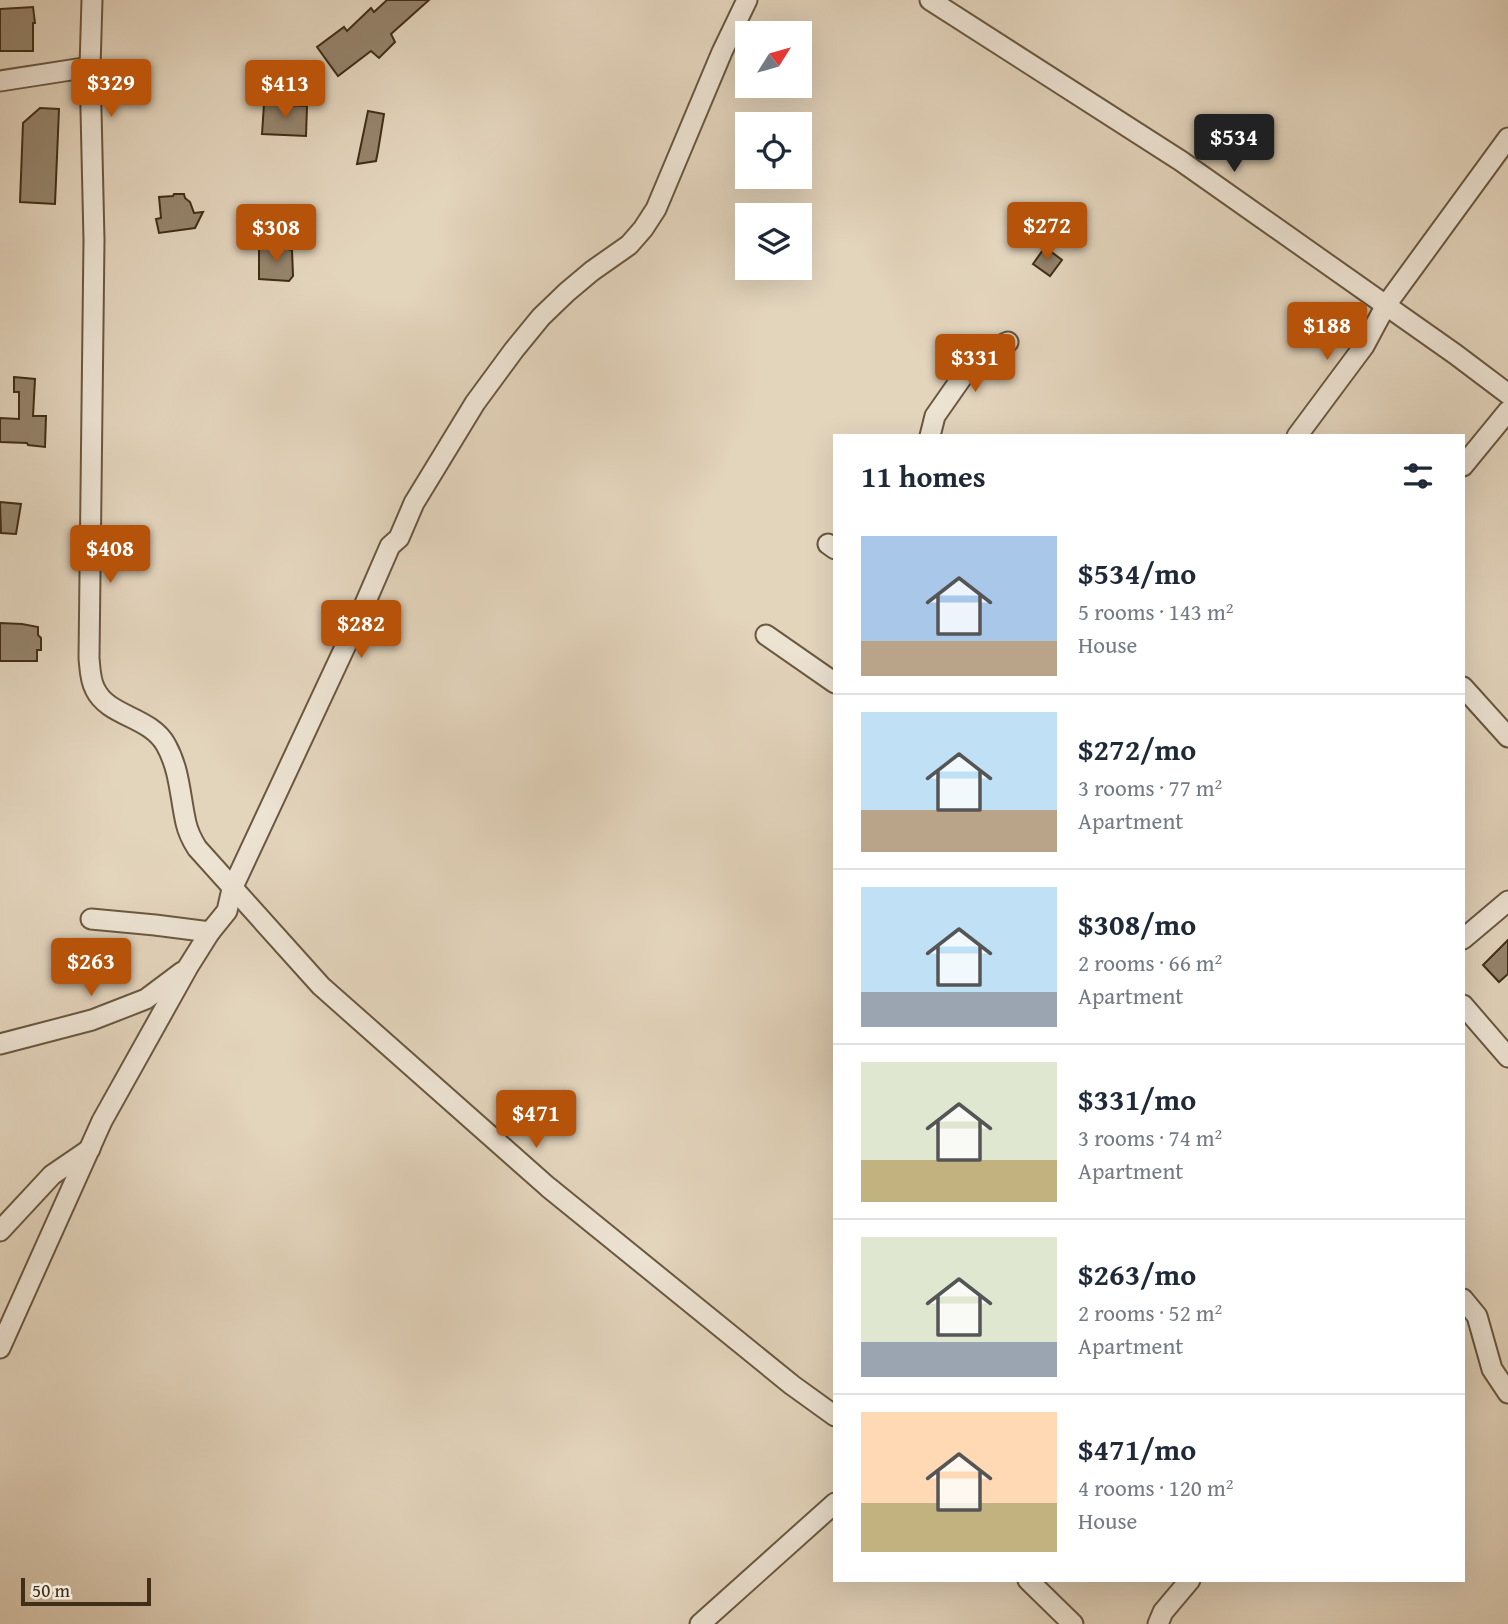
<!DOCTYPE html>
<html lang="en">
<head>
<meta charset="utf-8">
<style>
  :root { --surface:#fff; --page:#f6f6f7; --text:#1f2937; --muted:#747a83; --line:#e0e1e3; --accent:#b45309 }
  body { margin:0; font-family:"Gentium Book Plus",serif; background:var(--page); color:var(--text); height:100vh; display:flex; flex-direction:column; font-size:26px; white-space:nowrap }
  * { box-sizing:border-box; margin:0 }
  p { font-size:23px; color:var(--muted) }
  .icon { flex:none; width:38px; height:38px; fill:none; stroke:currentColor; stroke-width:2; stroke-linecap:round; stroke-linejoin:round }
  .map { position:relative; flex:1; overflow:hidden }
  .details { position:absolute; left:833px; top:434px; width:632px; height:1148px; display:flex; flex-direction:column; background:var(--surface); border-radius:0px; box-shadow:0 7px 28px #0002 }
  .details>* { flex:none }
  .needle { width:46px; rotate:53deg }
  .tools { position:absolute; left:735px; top:21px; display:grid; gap:14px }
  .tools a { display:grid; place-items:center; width:77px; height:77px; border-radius:0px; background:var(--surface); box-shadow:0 7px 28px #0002; font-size:35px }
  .scale { position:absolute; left:21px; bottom:18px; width:130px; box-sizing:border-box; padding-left:7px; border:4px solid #412e16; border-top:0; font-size:19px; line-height:24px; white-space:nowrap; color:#412e16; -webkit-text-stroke:5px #ede3d3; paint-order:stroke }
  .price { position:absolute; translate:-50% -60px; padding:0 16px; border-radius:7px; background:var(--accent); color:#fff; font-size:23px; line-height:46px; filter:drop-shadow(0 2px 4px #0008) }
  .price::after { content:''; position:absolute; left:50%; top:42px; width:21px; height:16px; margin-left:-10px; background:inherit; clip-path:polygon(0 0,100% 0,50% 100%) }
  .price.selected { background:#222; color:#fff }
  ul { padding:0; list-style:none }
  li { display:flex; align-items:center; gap:21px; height:175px; padding:0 28px }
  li+li { border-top:2px solid var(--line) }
  li span { display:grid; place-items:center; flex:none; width:196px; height:140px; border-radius:0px; color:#555 }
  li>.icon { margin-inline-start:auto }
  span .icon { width:84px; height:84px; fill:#fffc; stroke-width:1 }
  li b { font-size:30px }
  h2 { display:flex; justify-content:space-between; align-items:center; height:84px; padding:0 28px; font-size:30px }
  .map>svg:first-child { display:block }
  .building { fill:#95846c; stroke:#412e16; stroke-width:2 }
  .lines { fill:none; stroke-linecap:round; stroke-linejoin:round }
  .minor-casing { stroke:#6a5840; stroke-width:23 }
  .minor { stroke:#ede3d3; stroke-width:19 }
</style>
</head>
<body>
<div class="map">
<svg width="1508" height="1624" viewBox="0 0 1508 1624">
  <rect width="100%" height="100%" fill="#e3d4bc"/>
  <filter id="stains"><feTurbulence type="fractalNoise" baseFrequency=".00286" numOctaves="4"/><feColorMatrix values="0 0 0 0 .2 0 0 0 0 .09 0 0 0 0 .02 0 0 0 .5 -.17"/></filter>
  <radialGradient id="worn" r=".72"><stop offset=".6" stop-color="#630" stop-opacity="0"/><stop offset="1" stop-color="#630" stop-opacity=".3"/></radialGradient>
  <g class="building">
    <path d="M387 0H429L391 34 395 42 379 58 371 51 338 76 317 47 344 27 347 31 371 8 374 12Z"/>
    <path d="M33 7 35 23H33V51H0V9Z"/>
    <path d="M264 104 307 106 306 136 262 134Z"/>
    <path d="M40 108 59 109 55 204 20 202 23 123Z"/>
    <path d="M368 111 384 114 378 151 376 161 357 164Z"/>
    <path d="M174 194H184L185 198 190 202 194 213 203 212 195 228 159 233 156 219 161 218 159 197 173 196Z"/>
    <path d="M1045 247 1062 260 1050 276 1033 264Z"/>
    <path d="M259 248H283L292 250 293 276 289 281 259 279Z"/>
    <path d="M14 377 35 379 33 416H46L45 447 28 445 27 443 0 442V418L19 419V392H14Z"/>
    <path d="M0 502 21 504 16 534 1 533Z"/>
    <path d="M0 623 22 624 38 627V635L41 638V650H37V661H0Z"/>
    <path d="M1508 940V974L1499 982 1483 965Z"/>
  </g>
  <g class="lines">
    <g class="minor-casing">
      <g id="minor">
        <path d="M92 0 90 67 94 240 89 658C90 668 90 680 95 689 108 717 150 716 166 745 180 770 180 797 186 823 188 832 192 840 197 848L321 986 548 1187 792 1385 835 1416"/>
        <path d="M930 0 1181 161 1455 354 1508 394"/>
        <path d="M0 81 90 67"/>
        <path d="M930 436 935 416 970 366 990 350 1008 342"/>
        <path d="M1297 436 1364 346 1386 305 1508 138"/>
        <path d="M1463 466 1508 411"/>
        <path d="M828 544 835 549"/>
        <path d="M766 635 835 683"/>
        <path d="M1463 687 1508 737"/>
        <path d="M91 919 155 925 210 932"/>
        <path d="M1463 939 1508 901"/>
        <path d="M1463 1005 1508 1057"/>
        <path d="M0 1044 92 1020 146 999 182 972"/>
        <path d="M0 1231 52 1175 90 1149"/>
        <path d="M1463 1299 1477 1316 1492 1369 1508 1393"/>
        <path d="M0 1348 102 1121 188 967 210 932 227 911 232 889 360 615 390 546 399 538 414 503 475 403 514 350 541 317 567 292 592 271 629 245 643 229 656 209 722 52 747 0"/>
        <path d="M1028 1580 1073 1624"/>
        <path d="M700 1624 835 1503"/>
        <path d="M1158 1624 1163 1612 1190 1580"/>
      </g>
    </g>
    <use href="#minor" class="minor"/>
  </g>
  <rect width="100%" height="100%" filter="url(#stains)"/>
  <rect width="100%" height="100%" fill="url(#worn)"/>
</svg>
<div class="tools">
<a><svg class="needle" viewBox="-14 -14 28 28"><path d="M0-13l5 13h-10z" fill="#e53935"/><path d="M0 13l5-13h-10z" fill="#747a83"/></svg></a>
<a><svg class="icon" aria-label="locate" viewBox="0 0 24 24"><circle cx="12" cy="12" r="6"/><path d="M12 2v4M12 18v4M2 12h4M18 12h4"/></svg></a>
<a><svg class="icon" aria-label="layers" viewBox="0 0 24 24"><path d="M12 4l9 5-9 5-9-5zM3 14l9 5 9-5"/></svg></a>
</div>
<div class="scale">50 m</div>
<b class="price" style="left:111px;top:119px">$329</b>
<b class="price" style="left:285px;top:120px">$413</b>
<b class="price selected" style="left:1234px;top:174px">$534</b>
<b class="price" style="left:1047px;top:262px">$272</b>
<b class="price" style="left:276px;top:264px">$308</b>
<b class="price" style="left:1327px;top:362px">$188</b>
<b class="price" style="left:975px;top:394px">$331</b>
<b class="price" style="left:110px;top:585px">$408</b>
<b class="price" style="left:361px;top:660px">$282</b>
<b class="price" style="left:91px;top:998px">$263</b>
<b class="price" style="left:536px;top:1150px">$471</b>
<section class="details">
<h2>11 homes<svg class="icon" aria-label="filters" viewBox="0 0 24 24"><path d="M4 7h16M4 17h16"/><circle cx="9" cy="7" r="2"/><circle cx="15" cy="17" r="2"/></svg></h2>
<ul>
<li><span style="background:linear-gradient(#a9c7e8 75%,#b9a48a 0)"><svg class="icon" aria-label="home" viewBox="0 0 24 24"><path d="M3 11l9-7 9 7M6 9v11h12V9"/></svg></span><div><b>$534/mo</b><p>5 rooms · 143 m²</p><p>House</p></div></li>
<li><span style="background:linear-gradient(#bfe0f5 70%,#b9a48a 0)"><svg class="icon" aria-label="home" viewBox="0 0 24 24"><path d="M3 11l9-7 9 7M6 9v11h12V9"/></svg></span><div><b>$272/mo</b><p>3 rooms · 77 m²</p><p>Apartment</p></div></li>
<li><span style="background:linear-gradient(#bfe0f5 75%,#9aa5b1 0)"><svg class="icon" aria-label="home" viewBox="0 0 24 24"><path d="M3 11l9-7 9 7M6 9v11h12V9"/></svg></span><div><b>$308/mo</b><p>2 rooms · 66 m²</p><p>Apartment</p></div></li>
<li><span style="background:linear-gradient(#dfe7d0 70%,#c2b280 0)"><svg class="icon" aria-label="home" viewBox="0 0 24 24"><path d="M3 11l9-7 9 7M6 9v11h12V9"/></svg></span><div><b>$331/mo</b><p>3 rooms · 74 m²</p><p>Apartment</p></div></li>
<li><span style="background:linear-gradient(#dfe7d0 75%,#9aa5b1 0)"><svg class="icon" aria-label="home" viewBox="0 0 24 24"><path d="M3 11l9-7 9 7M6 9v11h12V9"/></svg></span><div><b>$263/mo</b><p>2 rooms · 52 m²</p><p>Apartment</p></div></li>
<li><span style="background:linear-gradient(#ffd9b3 65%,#c2b280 0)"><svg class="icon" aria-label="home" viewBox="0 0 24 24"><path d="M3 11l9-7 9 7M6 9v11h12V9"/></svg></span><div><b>$471/mo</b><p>4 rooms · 120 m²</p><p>House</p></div></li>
</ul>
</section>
</div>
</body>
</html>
